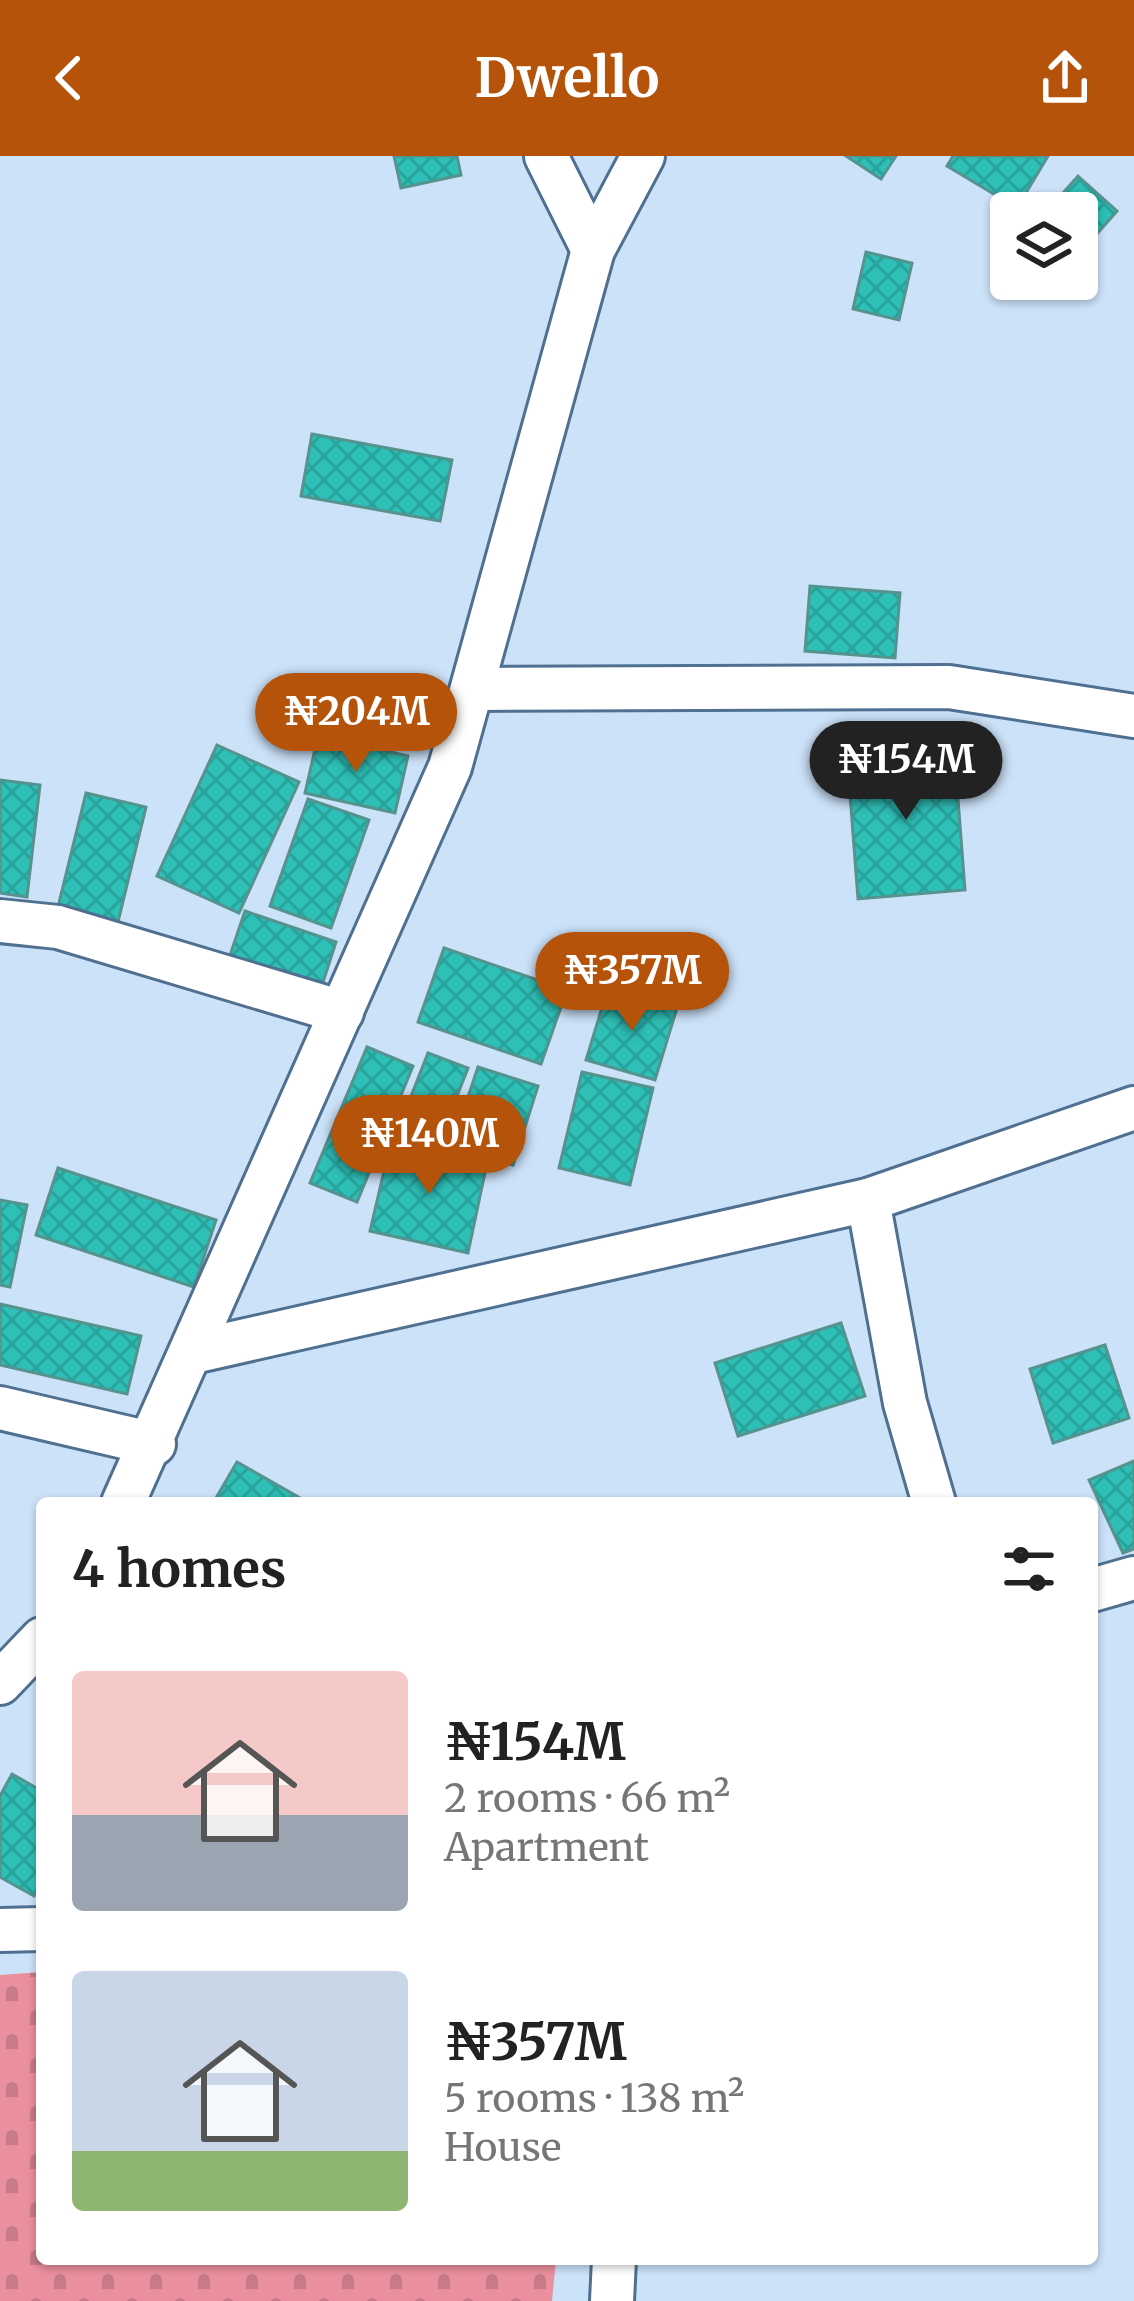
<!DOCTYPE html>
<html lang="en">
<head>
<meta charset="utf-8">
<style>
  :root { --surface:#fff; --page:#f6f6f6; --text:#222; --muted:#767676; --accent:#b45309 }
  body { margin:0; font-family:Merriweather,serif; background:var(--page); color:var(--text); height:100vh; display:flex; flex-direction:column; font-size:45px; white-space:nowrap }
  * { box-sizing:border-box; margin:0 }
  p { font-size:39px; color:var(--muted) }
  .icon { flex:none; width:66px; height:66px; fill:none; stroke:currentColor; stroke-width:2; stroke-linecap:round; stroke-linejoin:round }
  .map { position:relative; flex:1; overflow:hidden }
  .drawer { position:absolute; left:36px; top:1341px; width:1062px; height:768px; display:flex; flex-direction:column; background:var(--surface); border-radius:12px; box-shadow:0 3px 9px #0004 }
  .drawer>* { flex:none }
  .tools { position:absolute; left:990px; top:36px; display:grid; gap:24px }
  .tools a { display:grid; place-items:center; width:108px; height:108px; border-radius:12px; background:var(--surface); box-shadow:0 3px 9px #0004; font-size:60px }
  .price { position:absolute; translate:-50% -102px; padding:0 27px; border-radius:42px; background:var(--accent); color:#fff; font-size:39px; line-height:78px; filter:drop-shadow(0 3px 6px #0008) }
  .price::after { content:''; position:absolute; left:50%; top:72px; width:36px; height:27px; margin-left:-18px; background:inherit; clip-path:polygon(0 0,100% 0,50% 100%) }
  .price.selected { background:#222; color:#fff }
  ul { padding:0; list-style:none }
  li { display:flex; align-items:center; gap:36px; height:300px; padding:0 36px }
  li span { display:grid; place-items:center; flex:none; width:336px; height:240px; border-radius:12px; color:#555 }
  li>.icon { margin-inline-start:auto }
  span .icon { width:144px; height:144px; fill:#fffc; stroke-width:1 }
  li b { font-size:51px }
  h2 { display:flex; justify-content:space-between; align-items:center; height:144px; padding:0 36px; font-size:51px }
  header { display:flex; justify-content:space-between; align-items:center; height:156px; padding:0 36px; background:var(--accent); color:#fff; font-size:54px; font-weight:700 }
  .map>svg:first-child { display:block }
  .cemetery { fill:url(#cemetery-stones) }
  .building { fill:url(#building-cross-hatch); stroke:#55938e; stroke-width:3 }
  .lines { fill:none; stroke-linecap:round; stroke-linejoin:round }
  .street-casing { stroke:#4f7091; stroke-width:48 }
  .street { stroke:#fff; stroke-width:42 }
</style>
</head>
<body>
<header><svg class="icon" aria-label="back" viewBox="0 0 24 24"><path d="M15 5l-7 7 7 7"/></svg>Dwello<svg class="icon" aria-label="share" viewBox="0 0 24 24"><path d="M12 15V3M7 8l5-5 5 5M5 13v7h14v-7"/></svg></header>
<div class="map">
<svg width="1134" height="2145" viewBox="0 0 1134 2145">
  <defs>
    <pattern id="cemetery-stones" width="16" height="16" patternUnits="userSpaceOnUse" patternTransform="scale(3)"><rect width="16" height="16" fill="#ea8f9e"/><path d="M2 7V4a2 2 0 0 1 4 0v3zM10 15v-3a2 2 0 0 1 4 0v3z" fill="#c77a88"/></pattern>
    <pattern id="building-cross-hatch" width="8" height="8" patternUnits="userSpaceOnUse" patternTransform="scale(3)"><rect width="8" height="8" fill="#2ebfb6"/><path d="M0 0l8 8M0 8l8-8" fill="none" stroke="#27a39c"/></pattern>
  </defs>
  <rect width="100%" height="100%" fill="#cce2f9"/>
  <path class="cemetery" d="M42 1816V2103H556L552 2145H0V1819Z"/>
  <g class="building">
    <path d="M394 0H457L461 19 401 32Z"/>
    <path d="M846 0H896L881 23Z"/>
    <path d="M953 0H1048L1017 52 947 10Z"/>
    <path d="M1078 20 1117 55 1080 97 1077 57H1045Z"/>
    <path d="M866 96 912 107 899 164 853 153Z"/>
    <path d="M312 278 452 304 440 365 301 340Z"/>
    <path d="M810 430 900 437 895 502 805 495Z"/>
    <path d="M318 580 408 600 395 657 305 637Z"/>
    <path d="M217 589 299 626 239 757 157 720Z"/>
    <path d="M954 591 965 734 858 743 847 599Z"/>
    <path d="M0 624 40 629 27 741 0 737Z"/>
    <path d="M86 637 146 651 117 770 57 755Z"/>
    <path d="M308 643 369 664 331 772 270 750Z"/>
    <path d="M245 755 336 786 317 845 225 814Z"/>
    <path d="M444 792 567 834 541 908 418 866Z"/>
    <path d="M608 832 677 852 655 924 586 904Z"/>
    <path d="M367 891 413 910 357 1046 310 1027Z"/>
    <path d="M428 897 468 912 437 991 397 976Z"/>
    <path d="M478 911 538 930 513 1009 452 989Z"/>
    <path d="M582 916 653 932 630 1029 559 1012Z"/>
    <path d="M391 985 487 1007 468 1097 370 1075Z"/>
    <path d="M58 1012 216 1064 194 1131 36 1079Z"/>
    <path d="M0 1044 27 1049 10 1131 0 1129Z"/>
    <path d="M0 1148 141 1180 127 1238 0 1209Z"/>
    <path d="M841 1167 865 1240 738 1280 715 1207Z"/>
    <path d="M1105 1189 1129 1262 1053 1287 1030 1213Z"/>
    <path d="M1134 1305V1393L1123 1397 1089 1324Z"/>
    <path d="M237 1306 309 1347H213Z"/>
    <path d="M12 1618 42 1635V1724L34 1740 0 1721V1640Z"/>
  </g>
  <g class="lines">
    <g class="street-casing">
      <g id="street">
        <path d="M546 0 593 94"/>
        <path d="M474 533 949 531 1134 560"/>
        <path d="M0 765 58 771 342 856"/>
        <path d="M868 1044 905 1247 934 1347"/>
        <path d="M193 1196 868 1044 1134 952"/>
        <path d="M0 1252 154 1288"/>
        <path d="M123 1347 450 611 593 94 643 0"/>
        <path d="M1092 1434 1134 1422"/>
        <path d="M0 1527 42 1483"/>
        <path d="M0 1774 42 1773"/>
        <path d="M612 2145 614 2103"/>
      </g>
    </g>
    <use href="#street" class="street"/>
  </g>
</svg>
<div class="tools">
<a><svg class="icon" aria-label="layers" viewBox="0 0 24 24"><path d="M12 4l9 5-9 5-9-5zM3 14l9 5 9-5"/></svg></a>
</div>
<b class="price" style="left:356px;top:619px">₦204M</b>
<b class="price selected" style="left:906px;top:667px">₦154M</b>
<b class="price" style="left:632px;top:878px">₦357M</b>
<b class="price" style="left:429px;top:1041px">₦140M</b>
<section class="drawer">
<h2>4 homes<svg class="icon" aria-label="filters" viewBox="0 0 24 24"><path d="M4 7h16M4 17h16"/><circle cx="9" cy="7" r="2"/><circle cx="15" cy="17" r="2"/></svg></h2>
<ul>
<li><span style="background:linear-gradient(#f6c9c9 60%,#9aa5b1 0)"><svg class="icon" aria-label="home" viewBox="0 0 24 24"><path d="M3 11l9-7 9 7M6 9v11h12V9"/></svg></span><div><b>₦154M</b><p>2 rooms · 66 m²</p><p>Apartment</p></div></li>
<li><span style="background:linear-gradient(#c9d6e8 75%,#8fb573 0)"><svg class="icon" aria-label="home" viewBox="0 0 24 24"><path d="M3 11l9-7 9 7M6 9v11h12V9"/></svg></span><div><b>₦357M</b><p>5 rooms · 138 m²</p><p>House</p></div></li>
</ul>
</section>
</div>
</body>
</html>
